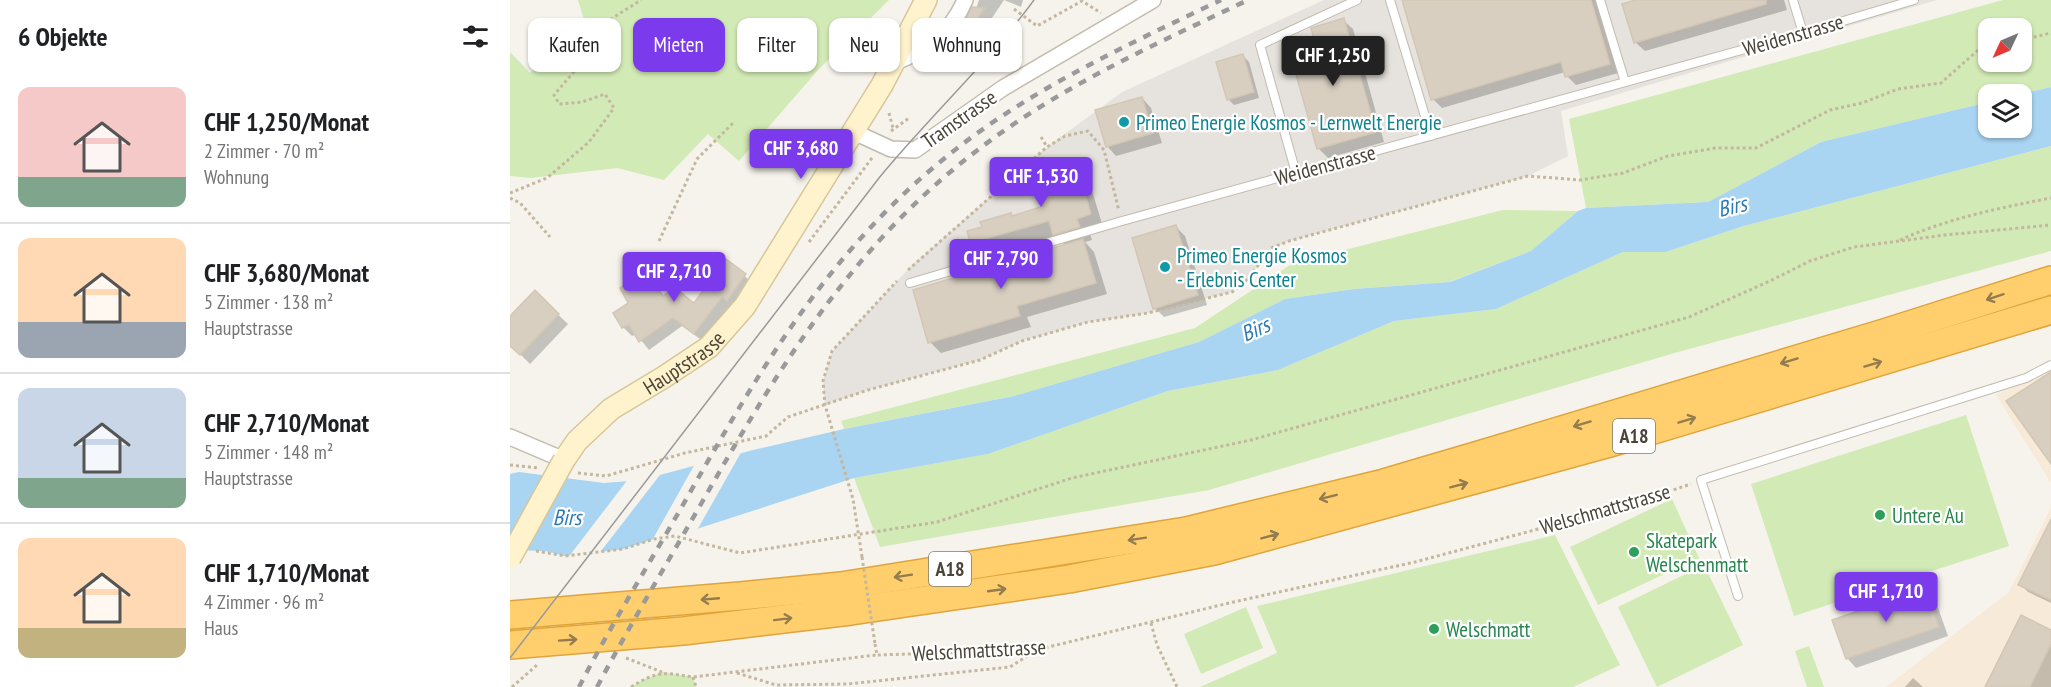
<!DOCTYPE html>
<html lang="de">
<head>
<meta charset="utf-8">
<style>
  :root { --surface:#fff; --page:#f2f2f2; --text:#202124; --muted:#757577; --line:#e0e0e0; --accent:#7c3aed }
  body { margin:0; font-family:"PT Sans Narrow",sans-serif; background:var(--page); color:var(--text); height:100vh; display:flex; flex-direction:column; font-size:22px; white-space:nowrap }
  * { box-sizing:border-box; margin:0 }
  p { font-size:20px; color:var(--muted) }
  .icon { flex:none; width:33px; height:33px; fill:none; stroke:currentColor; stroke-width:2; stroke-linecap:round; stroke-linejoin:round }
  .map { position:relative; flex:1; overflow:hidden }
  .drawer { display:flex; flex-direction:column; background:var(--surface); width:510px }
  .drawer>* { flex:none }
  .guide { position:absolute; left:18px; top:18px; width:570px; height:54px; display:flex; gap:12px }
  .needle { width:39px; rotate:226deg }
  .fabs { position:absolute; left:1468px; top:18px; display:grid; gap:12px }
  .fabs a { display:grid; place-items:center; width:54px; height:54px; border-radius:12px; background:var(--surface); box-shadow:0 2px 4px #0004; font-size:30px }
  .price { position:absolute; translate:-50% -51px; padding:0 14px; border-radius:6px; background:var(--accent); color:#fff; font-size:20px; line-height:39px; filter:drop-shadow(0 2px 3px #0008) }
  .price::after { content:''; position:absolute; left:50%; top:36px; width:18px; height:14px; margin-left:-9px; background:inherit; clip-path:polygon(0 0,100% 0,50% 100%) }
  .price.current { background:#222; color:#fff }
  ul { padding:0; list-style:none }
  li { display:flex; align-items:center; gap:18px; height:150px; padding:0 18px }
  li+li { border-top:2px solid var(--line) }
  li span { display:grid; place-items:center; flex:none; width:168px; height:120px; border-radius:12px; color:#555 }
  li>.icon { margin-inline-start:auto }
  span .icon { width:72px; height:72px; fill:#fffc; stroke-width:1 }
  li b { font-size:26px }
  h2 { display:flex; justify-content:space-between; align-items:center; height:72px; padding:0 18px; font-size:26px }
  .chip { padding:0 21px; border-radius:12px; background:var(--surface); box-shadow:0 2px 4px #0004; font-size:21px; line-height:54px }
  .chip.current { background:var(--accent); color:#fff }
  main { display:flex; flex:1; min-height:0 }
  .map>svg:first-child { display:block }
  .commercial { fill:#f7ead8 }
  .industrial { fill:#e6e2dd }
  .green { fill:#d2eab5; fill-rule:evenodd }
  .water { fill:#a9d4f2 }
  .pier { fill:#f6f3ec }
  .shadow { fill:#0003; fill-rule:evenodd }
  .building { fill:#d8cfc1; stroke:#d3c7b4; stroke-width:1.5 }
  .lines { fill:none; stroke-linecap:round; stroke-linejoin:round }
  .service-casing { stroke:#c2bbae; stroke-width:10 }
  .minor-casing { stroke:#c2bbae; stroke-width:18 }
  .secondary-casing { stroke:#d6c79b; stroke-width:24 }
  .motorway-casing { stroke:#e0a43c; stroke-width:30 }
  .path { stroke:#c4b79f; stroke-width:3; stroke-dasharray:3 3; stroke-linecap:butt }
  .service { stroke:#fff; stroke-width:8 }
  .minor { stroke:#fff; stroke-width:15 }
  .secondary { stroke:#fff3cd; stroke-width:21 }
  .motorway { stroke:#ffcf6e; stroke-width:27 }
  .tram { stroke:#9a9a9a; stroke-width:1.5 }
  .rail { stroke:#9a9a9a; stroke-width:4.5; stroke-dasharray:8 8; stroke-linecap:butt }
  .secondary-bridge-casing { stroke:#d6c79b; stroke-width:24; stroke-linecap:butt }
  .path-bridge { stroke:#c4b79f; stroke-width:3; stroke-dasharray:3 3; stroke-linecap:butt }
  .secondary-bridge { stroke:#fff3cd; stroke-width:21 }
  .oneway { stroke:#937c4e }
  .culture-dot { fill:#0f9aa8; stroke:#fff; stroke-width:2 }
  .leisure-dot { fill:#2e9e5b; stroke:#fff; stroke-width:2 }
  .labels { text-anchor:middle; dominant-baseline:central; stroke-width:4.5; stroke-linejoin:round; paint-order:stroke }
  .shield { fill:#fff; stroke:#817c74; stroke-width:1.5 }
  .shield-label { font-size:20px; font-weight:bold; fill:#4b4439 }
  .street-label { font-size:21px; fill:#4b4439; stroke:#fff }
  .culture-label { font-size:21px; fill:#0d838f; stroke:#fff; text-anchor:start }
  .leisure-label { font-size:21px; fill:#27864d; stroke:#fff; text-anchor:start }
  .water-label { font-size:22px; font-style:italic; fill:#2e7ab2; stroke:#fff }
</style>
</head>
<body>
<main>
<section class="drawer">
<h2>6 Objekte<svg class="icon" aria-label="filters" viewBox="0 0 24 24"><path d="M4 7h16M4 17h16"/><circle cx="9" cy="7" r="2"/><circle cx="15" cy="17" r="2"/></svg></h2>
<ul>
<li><span style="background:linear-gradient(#f6c9c9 75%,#7fa58c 0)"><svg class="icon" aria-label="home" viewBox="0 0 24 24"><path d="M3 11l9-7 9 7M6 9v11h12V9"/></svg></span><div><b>CHF 1,250/Monat</b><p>2 Zimmer · 70 m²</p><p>Wohnung</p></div></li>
<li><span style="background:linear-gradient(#ffd9b3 70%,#9aa5b1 0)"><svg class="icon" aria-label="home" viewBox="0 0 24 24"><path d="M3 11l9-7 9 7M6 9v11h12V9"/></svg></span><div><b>CHF 3,680/Monat</b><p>5 Zimmer · 138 m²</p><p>Hauptstrasse</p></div></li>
<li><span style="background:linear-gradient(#c9d6e8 75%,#7fa58c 0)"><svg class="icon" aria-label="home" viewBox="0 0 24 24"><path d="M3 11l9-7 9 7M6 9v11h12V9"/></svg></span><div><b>CHF 2,710/Monat</b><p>5 Zimmer · 148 m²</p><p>Hauptstrasse</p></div></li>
<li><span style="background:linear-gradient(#ffd9b3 75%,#c2b280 0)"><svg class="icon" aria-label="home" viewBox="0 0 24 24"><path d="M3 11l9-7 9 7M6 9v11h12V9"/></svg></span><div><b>CHF 1,710/Monat</b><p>4 Zimmer · 96 m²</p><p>Haus</p></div></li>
</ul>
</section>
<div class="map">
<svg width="1541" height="687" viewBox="0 0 1541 687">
  <rect width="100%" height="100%" fill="#f6f3ec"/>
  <g class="commercial">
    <path d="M1541 368V483L1486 395Z"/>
    <path d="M1541 507V687H1376L1499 592Z"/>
  </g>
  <path class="industrial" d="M814 0H1427L1051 111 1058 156 1018 176 779 241 761 249 738 279 722 292 638 313 578 322 512 341 470 360 358 390 315 405 313 381 322 351 400 267 537 147 612 92Z"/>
  <g class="green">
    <path d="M68 0H379L308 70 229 161 198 134 154 180 107 168 21 178 0 176V52L20 73 77 29Z"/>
    <path d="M1493 0H1541V87L1511 94H1479V102L1311 142 1198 202 1076 208 1059 119ZM1479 28H1512V62H1479Z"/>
    <path d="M1541 146V251L1168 352 699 490 370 547 344 478 478 454 658 391 768 370 884 321 986 309 1113 252H1156L1234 226Z"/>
    <path d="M993 210 1068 211 1021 251 939 282 844 289 775 299 689 342 508 395 334 429 331 421 685 328 783 263Z"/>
    <path d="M1456 415 1499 546 1284 616 1241 484Z"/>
    <path d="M1162 499 1189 558 1088 605 1060 547Z"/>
    <path d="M1045 535 1110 665 1063 687H690L767 653 747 606Z"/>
    <path d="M1194 565 1233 645 1147 687 1108 607Z"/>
    <path d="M736 607 753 648 691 674 674 634Z"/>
    <path d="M1299 646 1314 687H1297L1285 651Z"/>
    <path d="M153 672 183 677 186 687H121L133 680Z"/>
  </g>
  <path class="water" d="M1541 87V146L1234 226 1156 252H1113L986 309 884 321 768 370 658 391 478 454 344 478 165 536 144 539 113 549 55 556 35 551 0 550V474L9 472 94 483 131 480 243 450 334 429 504 396 689 342 775 299 844 289 940 282 1021 251 1068 211 1076 208 1198 202 1311 142 1479 102V128H1512L1511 94Z"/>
  <g class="pier">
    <path d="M233 449 186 532 140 544 186 462Z"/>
    <path d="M153 471 88 555 57 559 119 478Z"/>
  </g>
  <g class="shadow">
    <path d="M469 0H513L511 7 494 0 458 54 445 53 437 45 466 9Z"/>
    <path d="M893 0H1087L1108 73 1066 85 1057 76 1055 72 932 108 923 99Z"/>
    <path d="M1130 0H1274L1277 10 1135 51 1125 42Z"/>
    <path d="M833 20 843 29 874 142 818 158 808 148Z"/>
    <path d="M733 56 739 62 749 98 724 105 718 99Z"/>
    <path d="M632 98 641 108 652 143 606 156 597 146Z"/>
    <path d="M564 161 577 174 593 227 579 231 582 240 575 242 584 252 597 294 517 317 521 327 431 353 420 342 477 269 466 257 474 228 501 214 504 217 536 207ZM546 236 555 245 491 265 488 252Z"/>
    <path d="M666 227 675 236 697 305 654 317 645 308Z"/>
    <path d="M216 261 244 284 227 308 221 305 193 341 172 326 139 350 126 334 122 336 113 327 120 303 132 274 154 297 185 305Z"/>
    <path d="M25 293 58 324 20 364 0 344V318Z"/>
    <path d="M1541 523V603L1518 592 1510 584Z"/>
    <path d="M1415 590 1425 599 1438 636 1346 668 1337 658Z"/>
    <path d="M1541 632V687H1477Z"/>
    <path d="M1403 678 1413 687H1395Z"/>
  </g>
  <g class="building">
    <path d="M892 0H1081L1100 64 1055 77 1051 62 921 100Z"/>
    <path d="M1125 0H1256V4L1124 43 1112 4Z"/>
    <path d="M462 7 475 8 449 46 435 45 450 28Z"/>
    <path d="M834 18 866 132 807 149 780 53 806 46 801 28Z"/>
    <path d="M733 54 744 92 717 100 706 62Z"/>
    <path d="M632 97 643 133 596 147 585 110Z"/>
    <path d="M565 160 581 214 567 219 570 227 543 235 539 221 510 229 475 239 480 253 464 258 457 231 472 227 470 222 501 213 502 216 534 206 524 172Z"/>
    <path d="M666 225 688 295 643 309 622 238Z"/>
    <path d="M573 239 586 283 507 306 510 316 418 343 403 290Z"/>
    <path d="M216 259 236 274 217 301 212 297 184 334 163 318 129 342 119 325 112 328 103 313 118 303 110 288 132 273 143 287 145 285 153 296 165 288 184 303Z"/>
    <path d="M25 290 49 314 10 355 0 346V316Z"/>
    <path d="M1541 372V464L1496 401Z"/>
    <path d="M1541 519V600L1508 585Z"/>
    <path d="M1416 588 1429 627 1336 659 1322 620Z"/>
    <path d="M1511 615 1541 630V644L1520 687H1475Z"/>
  </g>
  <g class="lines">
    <g class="service-casing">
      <g id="service">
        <path d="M880 0 921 136"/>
        <path d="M1090 0 1115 82"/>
        <path d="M1283 0 1293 33"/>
        <path d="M786 173 750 45 847 0"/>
        <path d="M400 283 612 221 1293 33 1404 0"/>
        <path d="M1228 596 1191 480 1516 378 1541 365"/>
      </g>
    </g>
    <g class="minor-casing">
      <g id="minor">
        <path d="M386 62C418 49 441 33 455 0"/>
        <path d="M344 132 381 149 405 150 493 88 643 0"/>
        <path d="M0 437 54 460"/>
      </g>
    </g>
    <g class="secondary-casing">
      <g id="secondary">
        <path id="s1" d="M54 460 67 441 101 409 154 377 199 347 235 306 372 85 416 0"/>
      </g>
    </g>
    <g class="motorway-casing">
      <g id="motorway">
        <path d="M0 615 230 596 331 586 676 531 874 483 969 455 1374 333 1541 280"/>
        <path d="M0 645 173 631 341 611 559 579 704 551 1107 441 1541 310"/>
      </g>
    </g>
    <g class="path">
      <path d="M504 9 527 26 572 1 591 13"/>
      <path d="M1512 40 1541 33"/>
      <path d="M379 113 383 128"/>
      <path d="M381 131 399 118"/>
      <path d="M531 137 537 147"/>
      <path d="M0 193 37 178 79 142 104 108 95 94 72 102 49 104 44 95 68 67 101 19 131 0"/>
      <path d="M0 198 10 203 40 237"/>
      <path d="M1390 240C1439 218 1489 208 1541 198"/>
      <path d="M149 241 187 159 224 122"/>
      <path d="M299 242 362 158"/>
      <path d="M398 270 537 147 555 136 578 131 594 150 609 211"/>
      <path d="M0 465 29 468"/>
      <path d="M68 473 96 476 175 453 256 436 278 417 358 390 470 360 512 341 578 322 638 313 722 292 738 279 761 248 779 241 1018 176 1070 180 1113 173 1158 156 1205 148H1246L1320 110 1352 103 1388 89 1431 83 1467 51 1479 48"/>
      <path d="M26 551 55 556 113 549 144 539 165 536 230 553 427 522 562 478 741 440 1179 317 1260 281 1300 261 1344 247 1435 235 1541 225"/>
      <path d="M352 557 343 499 315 405 313 381 322 351 387 281"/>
      <path d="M641 623 647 645 667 687"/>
      <path d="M365 644 367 655 526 650 719 603 905 562 1118 505 1181 484"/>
      <path d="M116 658 152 672"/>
      <path d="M227 673 266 685 338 684 500 667 525 651"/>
      <path d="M183 677 186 687"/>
      <path d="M2 687 27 665"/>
      <path d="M121 687C147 671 153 672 183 677L366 655"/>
    </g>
    <use href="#service" class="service"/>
    <use href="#minor" class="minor"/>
    <use href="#secondary" class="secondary"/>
    <use href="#motorway" class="motorway"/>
    <path class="tram" d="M0 658 369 178C419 117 477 64 524 0"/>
    <g class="rail">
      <path d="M69 687C100 627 136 569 170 510 244 380 312 259 430 162 514 92 613 47 711 0"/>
      <path d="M87 687C120 625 156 565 191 504 268 369 342 245 469 149 551 86 646 44 738 0"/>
    </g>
    <g class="secondary-bridge-casing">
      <path id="secondary-bridge" d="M0 558 54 460"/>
    </g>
    <path class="path-bridge" d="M352 557 365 644"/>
    <use href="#secondary-bridge" class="secondary-bridge"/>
  </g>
  <defs><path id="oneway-shaft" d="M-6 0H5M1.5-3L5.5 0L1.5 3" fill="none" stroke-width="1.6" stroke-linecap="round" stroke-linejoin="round" transform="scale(1.5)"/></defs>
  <g class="oneway">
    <use href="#oneway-shaft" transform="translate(1485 297) rotate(162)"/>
    <use href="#oneway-shaft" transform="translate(1279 361) rotate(163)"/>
    <use href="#oneway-shaft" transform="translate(1363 364) rotate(-17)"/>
    <use href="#oneway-shaft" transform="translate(1177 420) rotate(-17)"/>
    <use href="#oneway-shaft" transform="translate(1072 424) rotate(163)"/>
    <use href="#oneway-shaft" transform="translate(949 485) rotate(-15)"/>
    <use href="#oneway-shaft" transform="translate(818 497) rotate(166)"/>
    <use href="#oneway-shaft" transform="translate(760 536) rotate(-15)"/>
    <use href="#oneway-shaft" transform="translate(627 539) rotate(171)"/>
    <use href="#oneway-shaft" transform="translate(393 576) rotate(171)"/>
    <use href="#oneway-shaft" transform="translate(487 590) rotate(-8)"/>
    <use href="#oneway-shaft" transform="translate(200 599) rotate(175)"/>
    <use href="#oneway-shaft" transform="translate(273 619) rotate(-7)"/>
    <use href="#oneway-shaft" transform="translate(58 640) rotate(-4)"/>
  </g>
  <g class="culture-dot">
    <circle cx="614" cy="122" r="6"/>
    <circle cx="655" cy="267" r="6"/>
  </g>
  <g class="leisure-dot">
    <circle cx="1370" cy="515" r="6"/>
    <circle cx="1124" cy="552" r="6"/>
    <circle cx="924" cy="629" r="6"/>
  </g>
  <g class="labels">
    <g class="shield">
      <rect x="1103" y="419" width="42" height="34" rx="4.5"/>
      <rect x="419" y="552" width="42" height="34" rx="4.5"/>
    </g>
    <g class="shield-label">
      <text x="1124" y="436">A18</text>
      <text x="440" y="569">A18</text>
    </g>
    <g class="street-label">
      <text transform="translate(1283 35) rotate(-16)">Weidenstrasse</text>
      <text transform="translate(449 119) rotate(-35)">Tramstrasse</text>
      <text transform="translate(815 165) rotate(-15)">Weidenstrasse</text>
      <text stroke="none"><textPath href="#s1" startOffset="156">Hauptstrasse</textPath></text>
      <text transform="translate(1095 509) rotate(-16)">Welschmattstrasse</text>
      <text transform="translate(469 650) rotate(-3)">Welschmattstrasse</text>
    </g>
    <g class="culture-label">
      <text x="626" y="122">Primeo Energie Kosmos - Lernwelt Energie</text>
      <text x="667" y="255">Primeo Energie Kosmos<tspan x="667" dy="24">- Erlebnis Center</tspan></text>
    </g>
    <g class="leisure-label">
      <text x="1382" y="515">Untere Au</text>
      <text x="1136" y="540">Skatepark<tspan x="1136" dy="24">Welschenmatt</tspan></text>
      <text x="936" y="629">Welschmatt</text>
    </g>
    <g class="water-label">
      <text transform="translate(1222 206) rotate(-13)">Birs</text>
      <text transform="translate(745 329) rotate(-24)">Birs</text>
      <text x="57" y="517">Birs</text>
    </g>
  </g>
</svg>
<div class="fabs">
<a><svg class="needle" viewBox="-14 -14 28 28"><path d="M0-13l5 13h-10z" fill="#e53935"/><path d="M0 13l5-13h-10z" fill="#757577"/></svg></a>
<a><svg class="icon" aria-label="layers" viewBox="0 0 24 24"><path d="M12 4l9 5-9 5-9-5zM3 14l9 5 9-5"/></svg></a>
</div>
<b class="price current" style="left:823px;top:87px">CHF 1,250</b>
<b class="price" style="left:291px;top:180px">CHF 3,680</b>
<b class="price" style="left:531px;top:208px">CHF 1,530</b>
<b class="price" style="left:491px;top:290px">CHF 2,790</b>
<b class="price" style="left:164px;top:303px">CHF 2,710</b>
<b class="price" style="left:1376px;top:623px">CHF 1,710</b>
<div class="guide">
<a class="chip">Kaufen</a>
<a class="chip current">Mieten</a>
<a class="chip">Filter</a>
<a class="chip">Neu</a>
<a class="chip">Wohnung</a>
</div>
</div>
</main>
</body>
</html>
